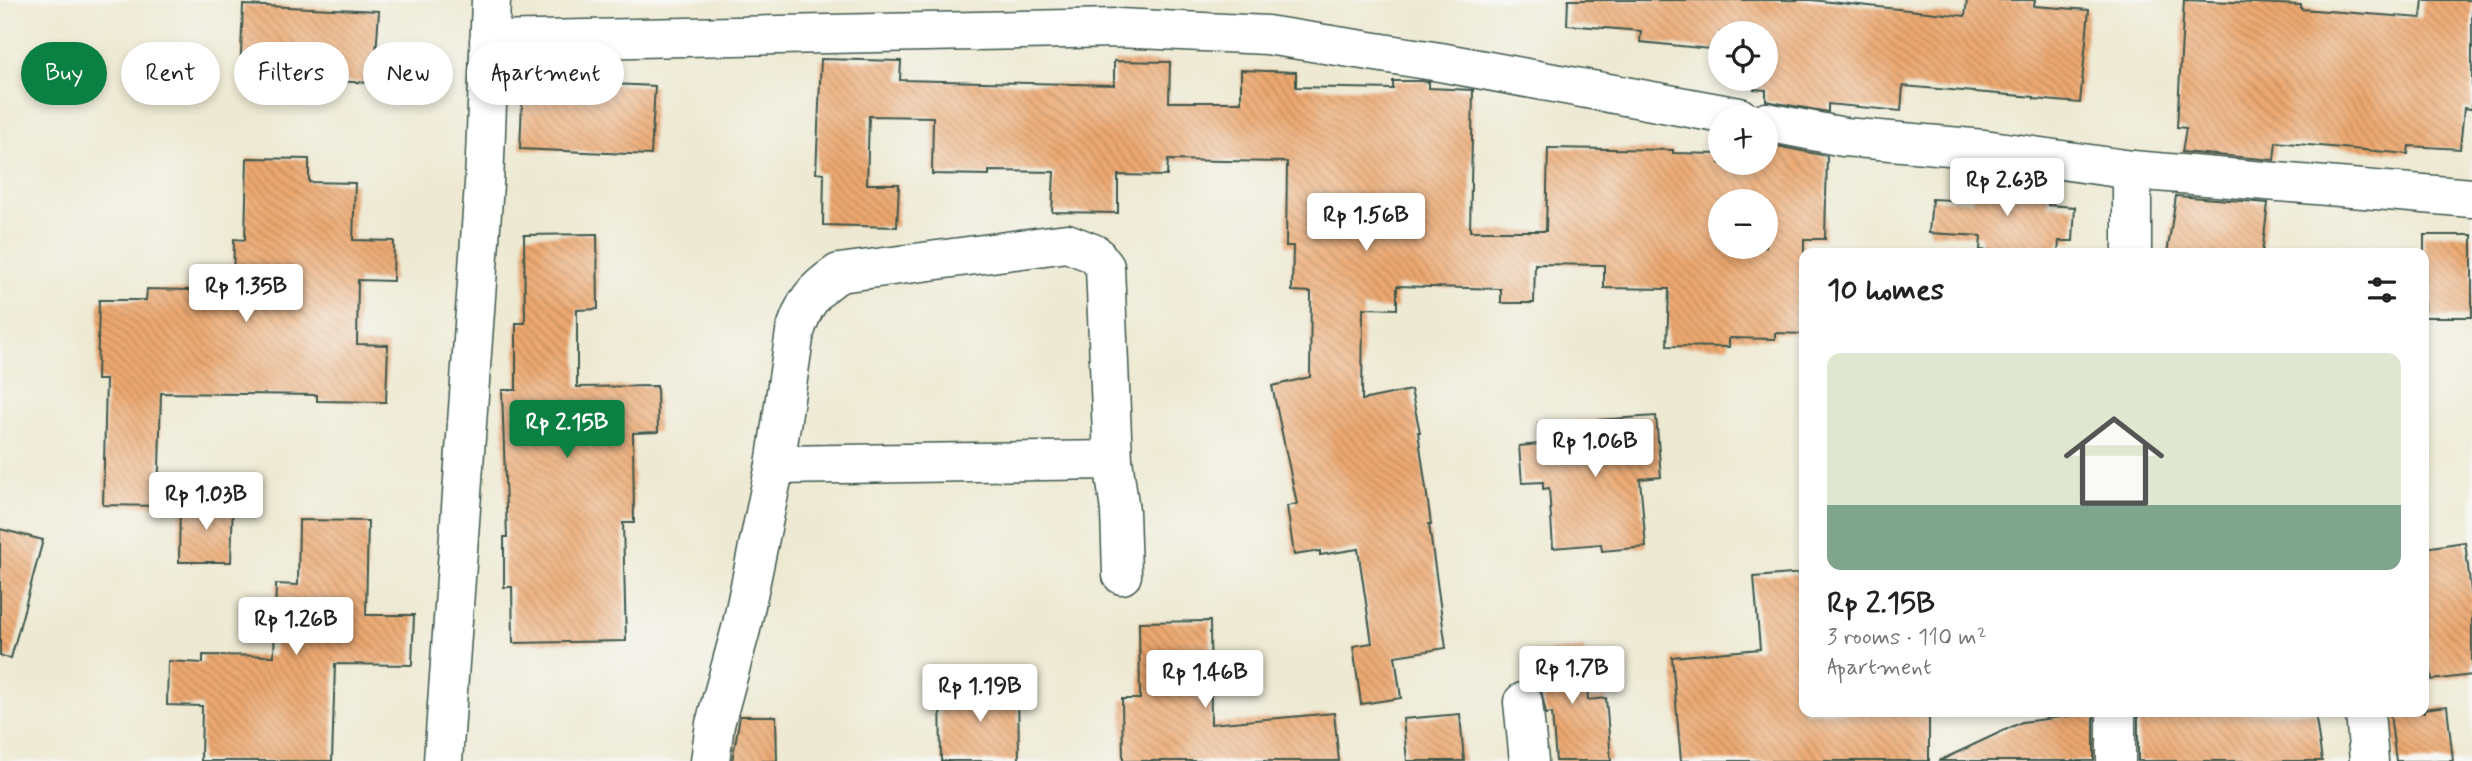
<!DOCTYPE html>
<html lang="en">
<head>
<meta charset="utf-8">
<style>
  :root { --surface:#fff; --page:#f6f6f6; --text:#222; --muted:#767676; --line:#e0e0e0; --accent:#0b8043 }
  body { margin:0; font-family:Mynerve,sans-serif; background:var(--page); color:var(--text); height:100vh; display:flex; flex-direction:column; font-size:26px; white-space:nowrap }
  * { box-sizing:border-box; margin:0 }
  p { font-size:23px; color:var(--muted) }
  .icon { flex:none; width:38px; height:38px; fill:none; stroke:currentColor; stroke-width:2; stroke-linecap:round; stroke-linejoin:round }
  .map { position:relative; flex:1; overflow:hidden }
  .sheet { position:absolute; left:1799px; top:248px; width:630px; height:469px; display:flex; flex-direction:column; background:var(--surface); border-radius:14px; box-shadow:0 4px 10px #0003 }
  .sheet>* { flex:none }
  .banner { position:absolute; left:21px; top:42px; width:665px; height:63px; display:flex; gap:14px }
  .buttons { position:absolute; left:1708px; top:21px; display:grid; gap:14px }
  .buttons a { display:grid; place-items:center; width:70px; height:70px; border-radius:50%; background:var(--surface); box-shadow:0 4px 10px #0003; font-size:35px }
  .price { position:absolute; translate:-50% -60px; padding:0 16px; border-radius:7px; background:#fff; color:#222; font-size:23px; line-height:46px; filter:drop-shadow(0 2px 4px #0008) }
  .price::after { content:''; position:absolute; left:50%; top:42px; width:21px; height:16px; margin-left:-10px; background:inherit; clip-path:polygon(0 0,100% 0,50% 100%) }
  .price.selected { background:var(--accent); color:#fff }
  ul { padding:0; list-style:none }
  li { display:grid; align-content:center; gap:14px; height:371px; padding:0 28px }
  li+li { border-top:2px solid var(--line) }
  li span { display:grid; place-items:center; height:217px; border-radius:14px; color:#555 }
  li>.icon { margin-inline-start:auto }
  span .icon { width:126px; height:126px; fill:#fffc; stroke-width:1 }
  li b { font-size:30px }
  h2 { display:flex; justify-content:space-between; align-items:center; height:84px; padding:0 28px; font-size:30px }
  .pill { padding:0 24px; border-radius:32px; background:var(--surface); box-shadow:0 4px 10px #0003; font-size:24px; line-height:63px }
  .pill.selected { background:var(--accent); color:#fff }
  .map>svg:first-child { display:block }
  .building { fill:url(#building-back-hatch); fill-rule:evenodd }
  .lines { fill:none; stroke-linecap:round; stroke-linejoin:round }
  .street-casing { stroke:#3e574c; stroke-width:41 }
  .street { stroke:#fff; stroke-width:38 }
</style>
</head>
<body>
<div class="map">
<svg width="2472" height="761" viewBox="0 0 2472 761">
  <defs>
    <pattern id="building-back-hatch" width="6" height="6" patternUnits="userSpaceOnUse" patternTransform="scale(1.75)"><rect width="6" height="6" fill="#eda870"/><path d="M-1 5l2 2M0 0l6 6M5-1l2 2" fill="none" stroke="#bf8a5d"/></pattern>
  </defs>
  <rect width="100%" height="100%" fill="#f6f6f2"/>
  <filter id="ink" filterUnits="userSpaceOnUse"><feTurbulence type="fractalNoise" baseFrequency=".0143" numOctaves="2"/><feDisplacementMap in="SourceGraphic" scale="14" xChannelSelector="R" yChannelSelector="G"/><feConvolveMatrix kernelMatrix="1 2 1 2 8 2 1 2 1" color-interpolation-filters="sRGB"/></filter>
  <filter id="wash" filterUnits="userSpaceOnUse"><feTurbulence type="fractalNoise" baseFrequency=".00686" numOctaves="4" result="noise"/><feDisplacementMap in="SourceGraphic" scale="28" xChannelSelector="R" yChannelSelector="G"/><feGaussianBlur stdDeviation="1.57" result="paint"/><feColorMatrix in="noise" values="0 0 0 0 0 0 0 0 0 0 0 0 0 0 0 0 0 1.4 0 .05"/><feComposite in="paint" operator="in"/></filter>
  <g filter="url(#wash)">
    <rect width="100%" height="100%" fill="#ede9d2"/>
    <g id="blocks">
      <g class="building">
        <path d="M1568 0H1811L1965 16 1967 0H2035L2034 6 2089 10 2080 103 2034 99V97L1903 86 1901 111 1828 104V112L1766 101V90L1754 89 1755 79H1766V33H1720V50L1640 42 1641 31 1567 25Z"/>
        <path d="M2184 0 2301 5V9L2421 18 2423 0H2472V109L2464 108 2460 149 2409 146 2408 154 2276 142 2274 160 2182 152 2186 128 2177 127Z"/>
        <path d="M243 5 379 11 374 83 240 77Z"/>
        <path d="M821 59 901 61 900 80 1114 85V61L1170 62 1169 102H1241V70L1296 72V87L1393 89V81H1421L1429 82V88L1473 90 1470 231H1546L1548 148 1673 150V153L1720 154V163H1766V144L1827 156 1825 239H1804V334L1775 333V339L1729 338V347L1667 346 1669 289 1604 288V265L1535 264 1534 303H1501V289L1397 286V309L1363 308 1362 400 1411 390 1420 432H1418L1431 524H1429L1446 648 1395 656 1401 698 1361 704 1353 646 1372 643 1358 549 1320 555V551L1294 555 1287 506 1297 504 1272 386 1310 377 1311 292 1292 291 1293 246H1286L1287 162 1168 160 1167 176 1118 175V213L1052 212 1054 172 989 171V175L932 174 933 117 869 116 867 184H899L897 227 823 225 824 173H816ZM1720 201H1766V247H1720Z"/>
        <path d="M523 80 655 86 651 155 520 149Z"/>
        <path d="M247 158 309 159V182L355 183 353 240 394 241 393 281 358 280 357 344 388 345 386 402 317 401V395L161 393 158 506 103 505 106 380H97L99 300H146L147 289 233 291 234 239 245 240Z"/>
        <path d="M1974 180 2050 184 2048 205 2075 207 2073 241H2059L2058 254H2038L1980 250 1981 236 1929 233 1932 199 1972 201Z"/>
        <path d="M2176 196 2268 203 2262 254H2167Z"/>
        <path d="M597 234 598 309 577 310V387L657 386 658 432 633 433 634 523H623L626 641 513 643 512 587H504V537H507L502 390H516V323H525L524 235Z"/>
        <rect x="2424" y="235" width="48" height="82"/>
        <path d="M1656 416 1661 477 1640 479 1646 547 1602 551 1601 544 1553 548 1549 488 1543 489V482L1522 483 1519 446 1540 444 1538 424Z"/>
        <path d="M180 501 233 502 231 562H179Z"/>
        <path d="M299 520 368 521 366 615H414L412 665 335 664 332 761H201L202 706 167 705 168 661 203 663V655L274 656 276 584 298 585Z"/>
        <path d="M0 529 43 540 11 658 0 656Z"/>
        <path d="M2465 542 2472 599V675L2432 680 2424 612V548Z"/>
        <path d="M1804 573V712H1929V761H1681L1672 657 1760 649 1754 577Z"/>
        <path d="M1210 621 1211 724 1334 713 1339 761H1123L1122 699H1140L1139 622Z"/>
        <path d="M1584 648 1588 700 1606 698 1611 761H1556L1552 713 1546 714 1541 690 1534 683 1531 653Z"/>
        <path d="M1018 687 1019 761H941L940 688Z"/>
        <path d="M2447 706 2453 761H2396L2390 714 2424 712V709Z"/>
        <path d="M2138 712H2315L2322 761H2138Z"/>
        <path d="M2094 713V761H1939L2022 722Z"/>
        <path d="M1460 714 1464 761H1407L1403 719Z"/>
        <path d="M740 716H776L777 761H732Z"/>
      </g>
    </g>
  </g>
  <g filter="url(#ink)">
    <use href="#blocks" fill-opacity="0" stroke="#3e574c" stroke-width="2"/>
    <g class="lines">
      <g class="street-casing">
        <g id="street">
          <path d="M489 41 1069 29 1118 28 1267 35 1440 62 1739 117"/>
          <path d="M1766 122 1844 137 1984 149 2132 170V254"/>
          <path d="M2132 170 2472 198"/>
          <path d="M775 465 1113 460"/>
          <path d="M1523 702 1529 761"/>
          <path d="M2365 712 2369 761"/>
          <path d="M443 761 484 184 491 0"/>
          <path d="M710 761 715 724 741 629 775 465 795 332C804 303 813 290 839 273L1067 243 1095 254 1105 267 1113 460 1120 511 1122 575"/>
          <path d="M2116 761V712"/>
        </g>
      </g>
      <use href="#street" class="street"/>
    </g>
  </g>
</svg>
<div class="buttons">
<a><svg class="icon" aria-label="locate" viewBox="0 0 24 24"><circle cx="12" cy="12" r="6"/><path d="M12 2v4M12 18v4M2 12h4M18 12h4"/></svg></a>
<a>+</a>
<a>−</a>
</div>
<b class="price" style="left:2007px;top:218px">Rp 2.63B</b>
<b class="price" style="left:1366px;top:253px">Rp 1.56B</b>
<b class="price" style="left:246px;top:324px">Rp 1.35B</b>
<b class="price selected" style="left:567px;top:460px">Rp 2.15B</b>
<b class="price" style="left:1595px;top:479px">Rp 1.06B</b>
<b class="price" style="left:206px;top:532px">Rp 1.03B</b>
<b class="price" style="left:296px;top:657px">Rp 1.26B</b>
<b class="price" style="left:1572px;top:706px">Rp 1.7B</b>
<b class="price" style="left:1205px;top:710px">Rp 1.46B</b>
<b class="price" style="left:980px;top:724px">Rp 1.19B</b>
<div class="banner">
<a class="pill selected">Buy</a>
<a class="pill">Rent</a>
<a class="pill">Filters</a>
<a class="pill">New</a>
<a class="pill">Apartment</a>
</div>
<section class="sheet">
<h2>10 homes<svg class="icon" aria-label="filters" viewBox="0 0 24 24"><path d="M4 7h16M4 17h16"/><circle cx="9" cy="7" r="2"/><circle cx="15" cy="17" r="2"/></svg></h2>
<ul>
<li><span style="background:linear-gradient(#dfe7d0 70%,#7fa58c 0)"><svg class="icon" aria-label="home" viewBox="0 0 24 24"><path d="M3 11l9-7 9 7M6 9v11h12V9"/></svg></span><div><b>Rp 2.15B</b><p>3 rooms · 110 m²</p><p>Apartment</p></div></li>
</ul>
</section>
</div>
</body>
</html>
